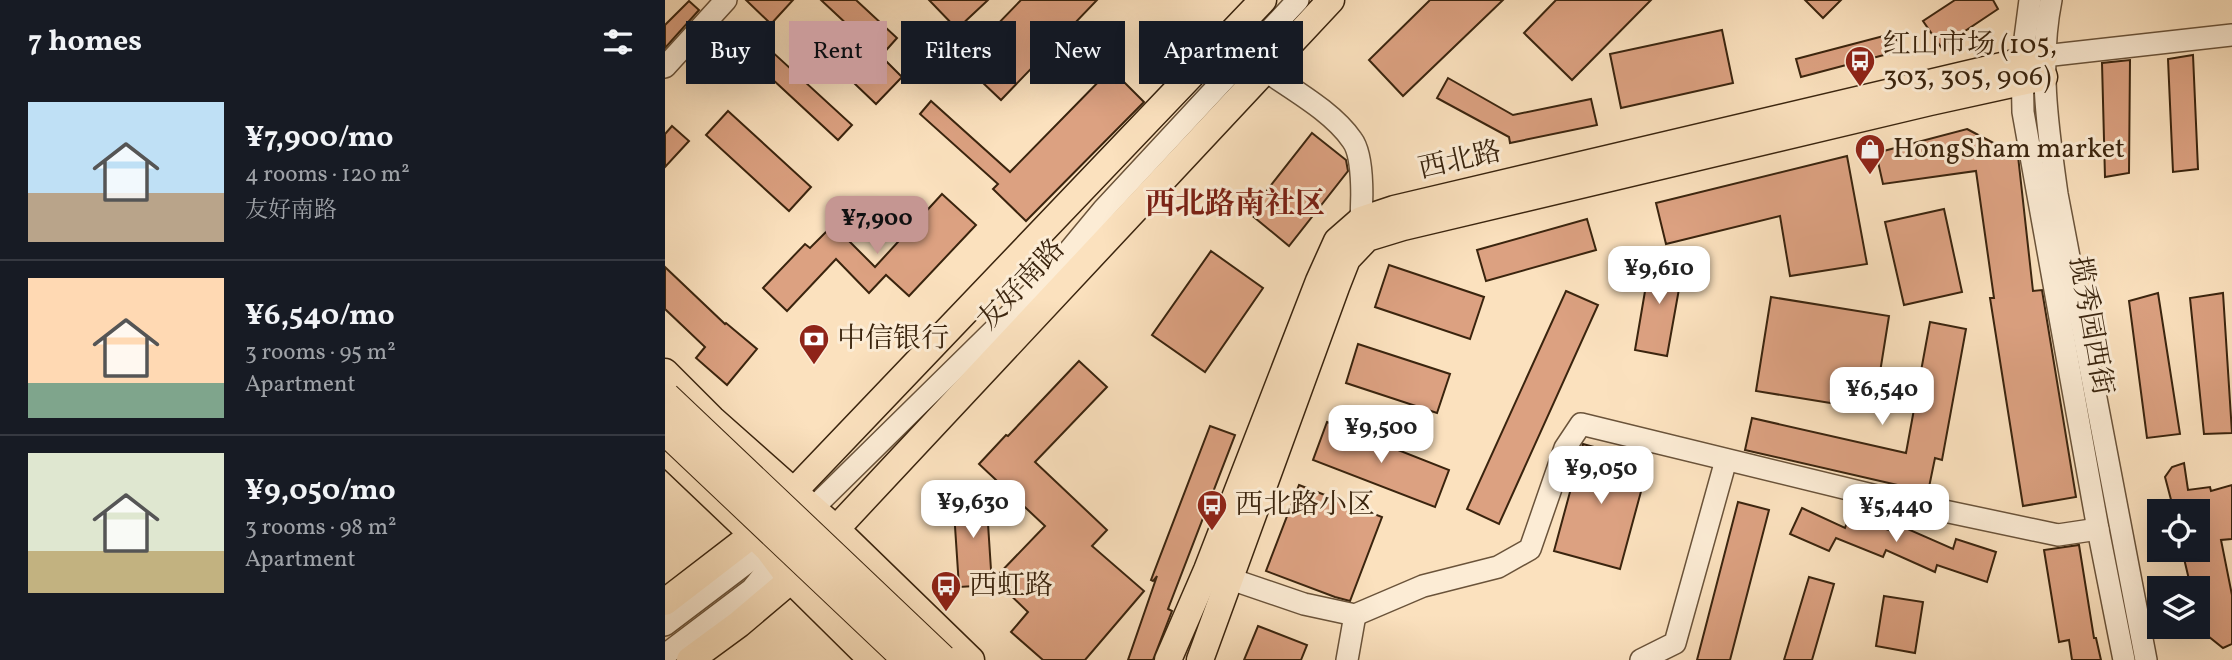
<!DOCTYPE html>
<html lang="en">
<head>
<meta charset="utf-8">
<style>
  :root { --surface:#171b24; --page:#242831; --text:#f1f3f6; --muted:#9ea1a6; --line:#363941; --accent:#c59692 }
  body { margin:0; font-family:Vollkorn,"Noto Serif SC",serif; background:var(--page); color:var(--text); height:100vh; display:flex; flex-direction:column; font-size:26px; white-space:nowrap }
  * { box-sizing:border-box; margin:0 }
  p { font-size:23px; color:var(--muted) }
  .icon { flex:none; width:38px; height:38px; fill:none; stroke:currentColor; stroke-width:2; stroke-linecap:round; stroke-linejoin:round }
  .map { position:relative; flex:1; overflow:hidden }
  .drawer { display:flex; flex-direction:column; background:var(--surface); width:665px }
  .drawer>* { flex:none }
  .guide { position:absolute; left:21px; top:21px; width:665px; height:63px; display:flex; gap:14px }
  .buttons { position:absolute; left:1482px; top:499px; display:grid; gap:14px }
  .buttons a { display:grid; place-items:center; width:63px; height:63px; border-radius:0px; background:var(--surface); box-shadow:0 7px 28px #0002; font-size:35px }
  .price { position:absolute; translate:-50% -60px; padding:0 16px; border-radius:14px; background:#fff; color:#222; font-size:23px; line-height:46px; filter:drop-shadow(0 2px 4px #0008) }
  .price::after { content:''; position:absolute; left:50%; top:42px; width:21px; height:16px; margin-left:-10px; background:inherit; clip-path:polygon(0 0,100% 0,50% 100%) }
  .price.active { background:var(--accent); color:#111 }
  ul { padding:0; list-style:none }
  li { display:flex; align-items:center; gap:21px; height:175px; padding:0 28px }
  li+li { border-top:2px solid var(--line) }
  li span { display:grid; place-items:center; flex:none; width:196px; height:140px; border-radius:0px; color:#555 }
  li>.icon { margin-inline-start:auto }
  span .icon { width:84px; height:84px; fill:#fffc; stroke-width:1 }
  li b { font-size:30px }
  h2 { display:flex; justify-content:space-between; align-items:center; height:84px; padding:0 28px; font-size:30px }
  .chip { padding:0 24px; border-radius:0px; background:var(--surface); box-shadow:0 7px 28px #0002; font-size:24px; line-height:63px }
  .chip.active { background:var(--accent); color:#111 }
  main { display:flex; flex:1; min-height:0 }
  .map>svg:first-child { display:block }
  .building { fill:#dca181; stroke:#3a240e; stroke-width:2 }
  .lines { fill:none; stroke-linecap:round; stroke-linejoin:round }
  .minor-casing { stroke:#6a533a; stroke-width:24 }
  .major-casing { stroke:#3a240e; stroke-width:29 }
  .minor { stroke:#fcecd5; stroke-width:21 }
  .major { stroke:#fbe1be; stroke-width:26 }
  .highway-bridge-casing { stroke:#3a240e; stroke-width:34; stroke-linecap:butt }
  .highway-bridge { stroke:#fbe1be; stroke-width:32 }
  .labels { text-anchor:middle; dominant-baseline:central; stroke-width:6; stroke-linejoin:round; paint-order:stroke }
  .poi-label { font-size:28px; fill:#3a240e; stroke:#fcecd5; text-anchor:start }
  .street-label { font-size:28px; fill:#3a240e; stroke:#fcecd5 }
  .neighbourhood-label { font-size:30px; font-weight:bold; fill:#7a1f14; stroke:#fcecd5 }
</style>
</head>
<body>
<main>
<section class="drawer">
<h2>7 homes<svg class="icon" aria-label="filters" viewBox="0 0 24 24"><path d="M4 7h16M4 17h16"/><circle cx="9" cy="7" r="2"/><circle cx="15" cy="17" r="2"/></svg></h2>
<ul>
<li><span style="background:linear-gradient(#bfe0f5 65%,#b9a48a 0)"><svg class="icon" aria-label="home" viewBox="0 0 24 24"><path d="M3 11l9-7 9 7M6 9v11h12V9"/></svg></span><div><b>¥7,900/mo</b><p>4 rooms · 120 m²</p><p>友好南路</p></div></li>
<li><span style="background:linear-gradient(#ffd9b3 75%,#7fa58c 0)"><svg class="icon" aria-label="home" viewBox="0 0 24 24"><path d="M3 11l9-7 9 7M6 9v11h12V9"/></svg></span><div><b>¥6,540/mo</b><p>3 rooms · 95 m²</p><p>Apartment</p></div></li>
<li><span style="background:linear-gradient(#dfe7d0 70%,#c2b280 0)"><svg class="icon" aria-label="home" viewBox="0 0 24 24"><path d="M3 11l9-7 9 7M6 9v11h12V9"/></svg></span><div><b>¥9,050/mo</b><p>3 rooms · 98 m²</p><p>Apartment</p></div></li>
</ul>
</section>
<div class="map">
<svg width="1567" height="660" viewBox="0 0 1567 660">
  <rect width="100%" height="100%" fill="#fbe1be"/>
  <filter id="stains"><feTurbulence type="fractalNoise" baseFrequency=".00286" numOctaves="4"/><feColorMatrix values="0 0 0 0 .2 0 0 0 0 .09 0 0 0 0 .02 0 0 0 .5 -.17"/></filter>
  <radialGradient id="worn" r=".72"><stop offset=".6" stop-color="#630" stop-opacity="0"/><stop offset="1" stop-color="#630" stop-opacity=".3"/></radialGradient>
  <g class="building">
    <path d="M81 0H128L106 24Z"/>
    <path d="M156 0H191L232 38 216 56Z"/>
    <path d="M264 0H323L292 29Z"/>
    <path d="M356 0H432L336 100 296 62Z"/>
    <path d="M765 0H838L738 96 704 60Z"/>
    <path d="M891 0H986L907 80 859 33Z"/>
    <path d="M1140 0H1176L1158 18Z"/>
    <path d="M1290 0H1328L1333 9 1276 47 1258 21Z"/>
    <path d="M24 1 34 10 0 48V25Z"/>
    <path d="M1057 30 1068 83 956 108 945 54Z"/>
    <path d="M1230 33 1234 51 1136 77 1131 59Z"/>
    <path d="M91 37 187 125 173 140 78 52Z"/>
    <path d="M1528 55 1533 169 1508 172 1503 59Z"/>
    <path d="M216 56 237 77 211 104 190 84Z"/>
    <path d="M1465 60 1464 173 1440 177 1437 63Z"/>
    <path d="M446 69 479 102 361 221 328 189 333 184 255 114 266 101 345 172Z"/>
    <path d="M783 78 848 115 926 99 932 125 845 143 844 137 772 98Z"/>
    <path d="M63 111 146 187 124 211 41 135Z"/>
    <path d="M7 126 24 141 0 167V134Z"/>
    <path d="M1302 129 1353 156 1368 291 1377 290 1411 497 1358 506 1325 298H1329L1311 171 1218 184 1211 153Z"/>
    <path d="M647 133 681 160 683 171 624 246 584 213Z"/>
    <path d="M1182 156 1202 264 1125 276 1115 216 1001 244 991 203Z"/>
    <path d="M277 194 311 225 244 296 221 275 204 293 171 259 122 311 98 288 140 244 145 248 168 225 210 267Z"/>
    <path d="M1279 209 1297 292 1239 305 1220 222Z"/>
    <path d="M922 219 931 250 821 281 812 250Z"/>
    <path d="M546 251 598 288 540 372 487 335Z"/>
    <path d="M986 256 1019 261 1002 356 970 350Z"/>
    <path d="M724 265 819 297 805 339 710 307Z"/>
    <path d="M0 267 60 324 61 323 92 349 62 385 31 358 40 347 0 309Z"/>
    <path d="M901 291 933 305 834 524 802 509Z"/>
    <path d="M1493 293 1515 434 1482 438 1464 301Z"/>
    <path d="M1558 293 1567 433 1539 434 1525 298Z"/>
    <path d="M1106 297 1224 316 1209 410 1091 391Z"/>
    <path d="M1265 322 1301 329 1277 460 1270 458 1263 492 1080 450 1087 418 1241 453Z"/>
    <path d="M693 344 785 374 772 413 681 383Z"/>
    <path d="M414 361 442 387 370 462 442 530 427 546 479 591 420 660H378L346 632 363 612 329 579 380 526 314 464 341 435 343 436Z"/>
    <path d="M662 422 784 470 770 507 648 460Z"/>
    <path d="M545 426 570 435 503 609 507 611 488 660H463L492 576 488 581 486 580Z"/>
    <path d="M918 444 984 462 955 569 889 551Z"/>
    <path d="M1519 463 1523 490 1545 487 1546 491 1567 485V539L1556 540 1567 595V644L1558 648 1533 628V588H1526L1517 550H1533V511H1509L1500 477 1507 467Z"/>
    <path d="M634 485 717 517 685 601 670 597 601 571Z"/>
    <path d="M321 493 327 585 294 587 288 496Z"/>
    <path d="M1073 502 1104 510 1065 660H1032Z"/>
    <path d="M1137 508 1180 528 1185 514 1233 534 1236 526 1288 549 1291 539 1331 552 1322 582 1272 565 1270 572 1221 550 1218 557 1171 538 1164 551 1125 534Z"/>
    <path d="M1414 545 1429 638H1431L1436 660H1407L1404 640 1394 642 1379 550Z"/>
    <path d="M1144 577 1169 584 1147 660H1119Z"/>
    <path d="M1219 596 1258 602 1250 653 1211 646Z"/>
    <path d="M593 626 642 645 636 660H579Z"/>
  </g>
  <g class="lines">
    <g class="minor-casing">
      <g id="minor">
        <path d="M1365 0 1357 61 1358 112 1433 529 1459 660"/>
        <path d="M1386 0C1373 65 1383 129 1392 194L1481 660"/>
        <path d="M1379 56 1567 35"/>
        <path d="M0 67 61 0"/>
        <path d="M601 71C628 90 668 112 687 140 700 157 697 210 695 232"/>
        <path d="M137 519 379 281 438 210 633 0"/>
        <path d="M551 574 639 604 690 615 758 586 833 567 865 549 900 448 916 424 1232 501 1393 535 1433 529"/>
        <path d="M0 625 112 540"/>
        <path d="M0 655 87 589 119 550"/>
        <path d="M682 660 690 615"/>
        <path d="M976 660 1010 643 1061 460"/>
      </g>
    </g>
    <g class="major-casing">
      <g id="major">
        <path d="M0 372 47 419 171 529 306 660"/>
        <path d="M0 451 103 549 126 580 207 660"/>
        <path d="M0 602 87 535 598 0"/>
        <path d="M25 660 74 624 126 580 171 529 666 0"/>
        <path d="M503 660 542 570 654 281 672 241 696 220 729 209 1379 56"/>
        <path d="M535 660 671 287 682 259 702 238 738 227 1265 102 1379 77"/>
      </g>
    </g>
    <use href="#minor" class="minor"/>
    <use href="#major" class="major"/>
    <g class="highway-bridge-casing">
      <g id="highway-bridge">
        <path d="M0 398 276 660"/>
        <path d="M0 428 245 660"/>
      </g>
    </g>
    <use href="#highway-bridge" class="highway-bridge"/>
  </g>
  <defs>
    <g id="bus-pin" transform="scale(1.575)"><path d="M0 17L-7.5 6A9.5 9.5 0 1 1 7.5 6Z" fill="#8f2418" stroke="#fcecd5"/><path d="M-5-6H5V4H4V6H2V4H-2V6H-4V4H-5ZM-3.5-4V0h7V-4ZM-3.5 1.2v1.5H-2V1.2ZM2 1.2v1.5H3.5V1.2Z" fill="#fff"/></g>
    <g id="shop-pin" transform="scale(1.575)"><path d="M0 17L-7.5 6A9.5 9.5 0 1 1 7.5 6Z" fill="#8f2418" stroke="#fcecd5"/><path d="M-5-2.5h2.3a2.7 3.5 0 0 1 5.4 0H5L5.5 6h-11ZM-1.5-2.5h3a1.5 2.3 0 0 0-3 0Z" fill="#fff"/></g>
    <g id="bank-pin" transform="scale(1.575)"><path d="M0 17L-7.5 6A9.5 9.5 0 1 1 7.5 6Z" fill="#8f2418" stroke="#fcecd5"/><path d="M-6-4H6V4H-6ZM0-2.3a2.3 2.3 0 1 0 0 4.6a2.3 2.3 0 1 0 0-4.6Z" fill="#fff"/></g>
  </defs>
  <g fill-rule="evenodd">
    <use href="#bus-pin" x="1195" y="61"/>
    <use href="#shop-pin" x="1205" y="149"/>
    <use href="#bank-pin" x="149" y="339"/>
    <use href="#bus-pin" x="547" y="505"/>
    <use href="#bus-pin" x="281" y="586"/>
  </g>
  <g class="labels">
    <g class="poi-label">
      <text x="1218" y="45">红山市场 (105,<tspan x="1218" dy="32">303, 305, 906)</tspan></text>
      <text x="1228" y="149">HongSham market</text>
      <text x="172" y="339">中信银行</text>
      <text x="570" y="505">西北路小区</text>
      <text x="304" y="586">西虹路</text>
    </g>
    <g class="street-label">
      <text transform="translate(795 161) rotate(-13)">西北路</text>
      <text transform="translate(357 285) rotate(-47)">友好南路</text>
      <text transform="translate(1425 326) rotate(80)">揽秀园西街</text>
    </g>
    <g class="neighbourhood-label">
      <text x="570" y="205">西北路南社区</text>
    </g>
  </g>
  <rect width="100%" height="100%" filter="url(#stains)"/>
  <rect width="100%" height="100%" fill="url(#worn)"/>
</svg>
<div class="buttons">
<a><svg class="icon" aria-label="locate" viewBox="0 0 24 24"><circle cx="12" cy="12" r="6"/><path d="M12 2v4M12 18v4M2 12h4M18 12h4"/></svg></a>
<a><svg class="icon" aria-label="layers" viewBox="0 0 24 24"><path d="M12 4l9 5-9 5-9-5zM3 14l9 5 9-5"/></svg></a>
</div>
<b class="price active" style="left:212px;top:256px">¥7,900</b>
<b class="price" style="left:994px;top:306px">¥9,610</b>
<b class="price" style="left:1217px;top:427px">¥6,540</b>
<b class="price" style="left:716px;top:465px">¥9,500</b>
<b class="price" style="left:936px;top:506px">¥9,050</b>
<b class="price" style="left:308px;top:540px">¥9,630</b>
<b class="price" style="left:1231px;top:544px">¥5,440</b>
<div class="guide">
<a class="chip">Buy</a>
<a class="chip active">Rent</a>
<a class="chip">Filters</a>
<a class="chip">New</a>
<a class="chip">Apartment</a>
</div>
</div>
</main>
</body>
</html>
